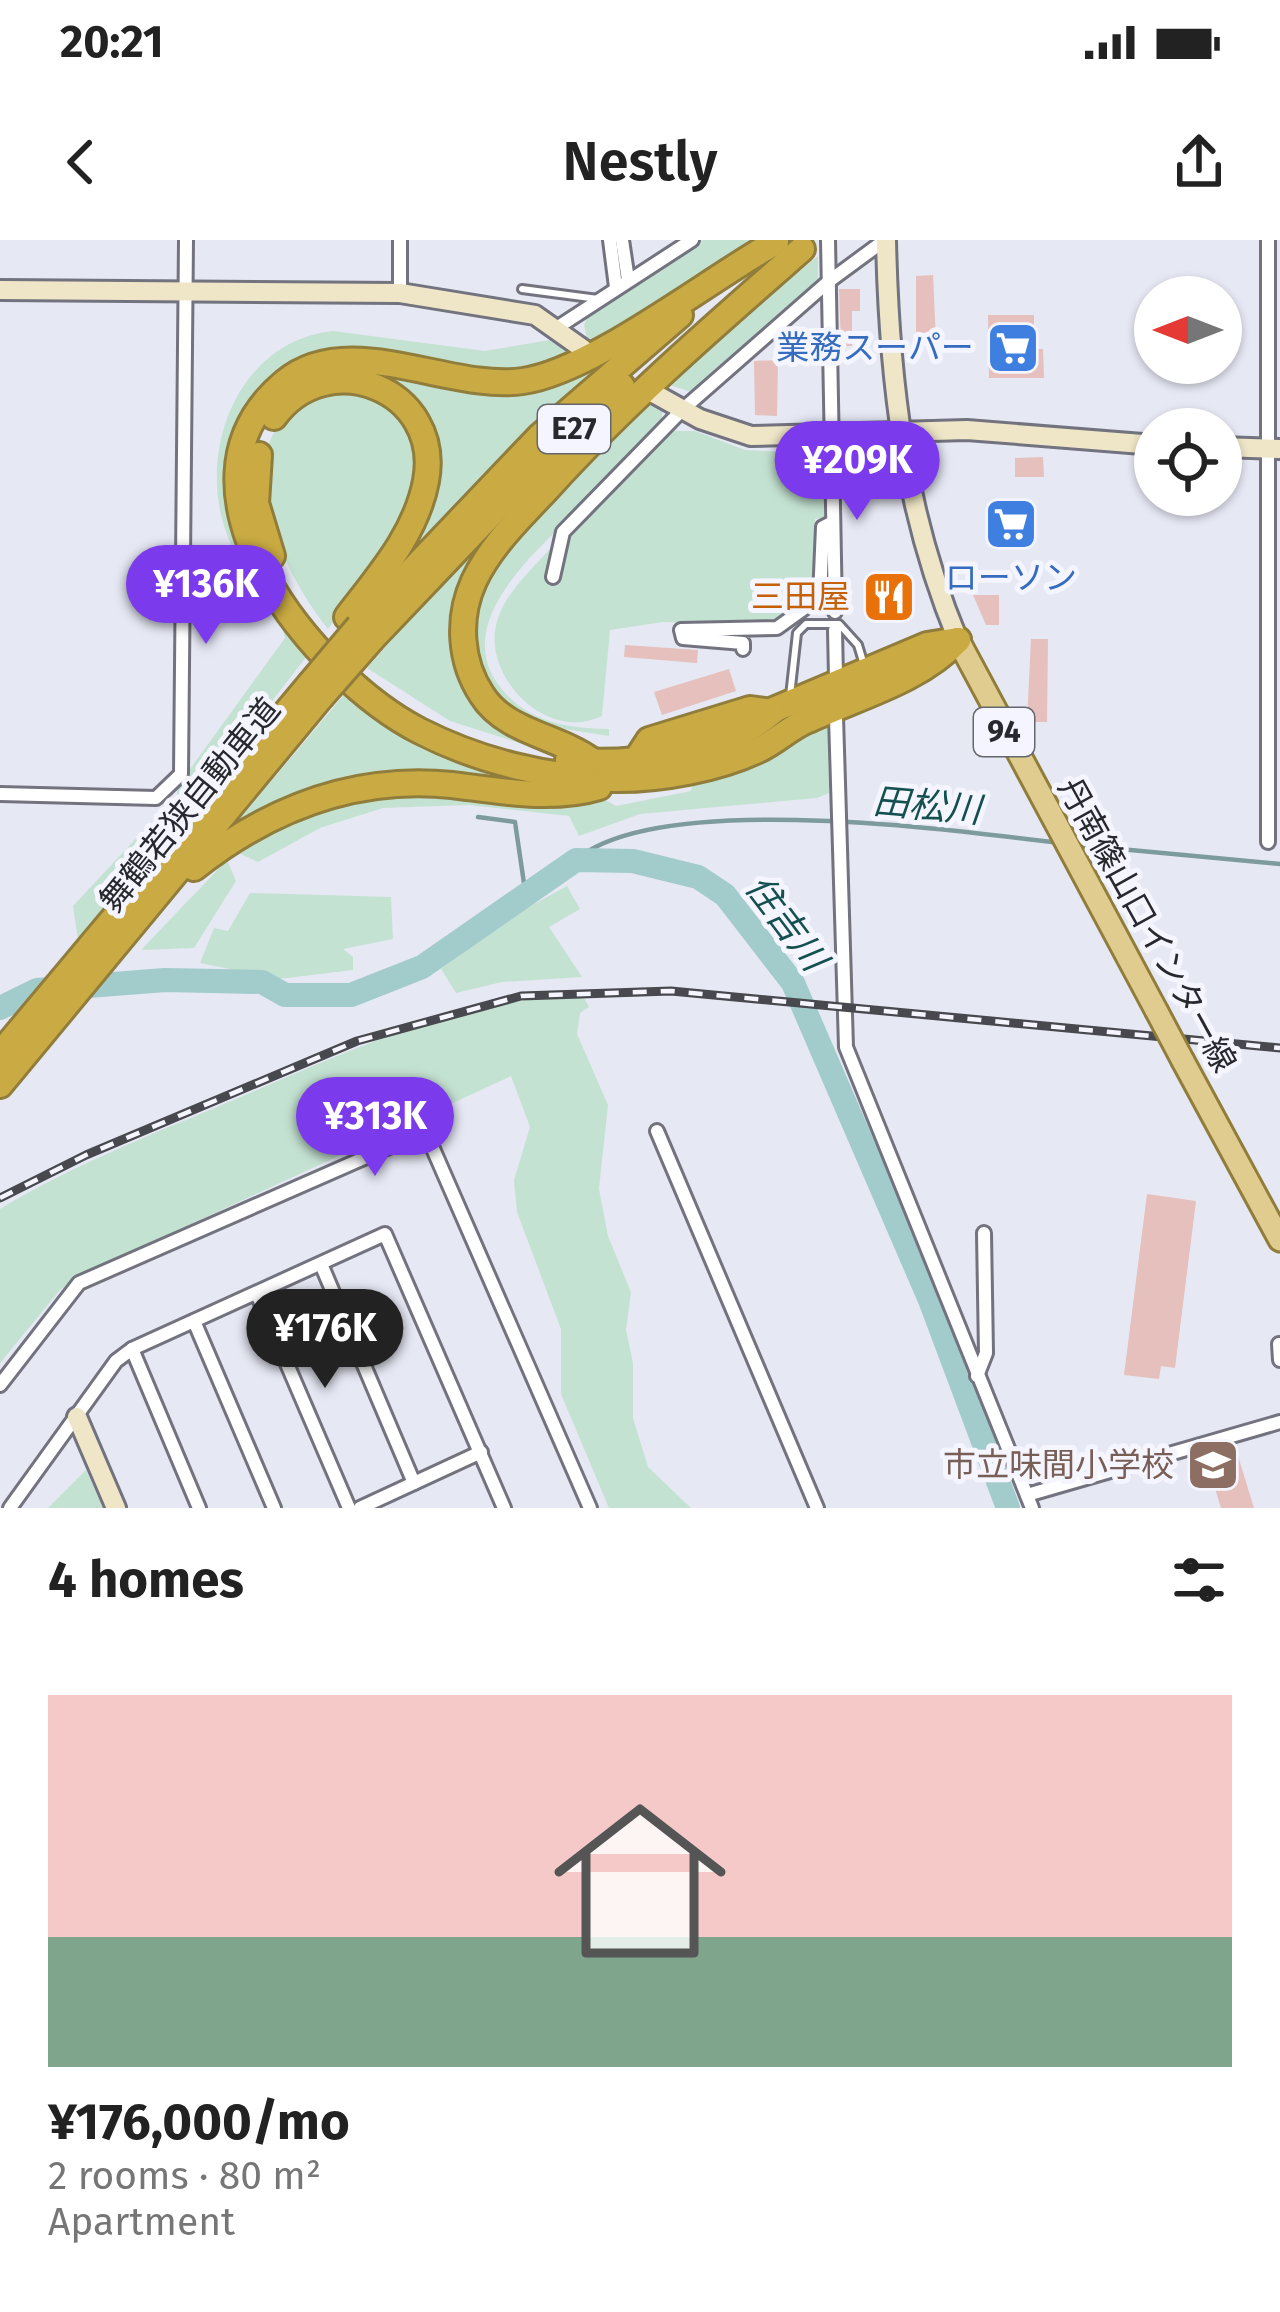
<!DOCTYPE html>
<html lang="en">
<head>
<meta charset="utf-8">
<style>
  :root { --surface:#fff; --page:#f2f2f2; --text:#222; --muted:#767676; --accent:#7c3aed }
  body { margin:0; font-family:"Fira Sans","Noto Sans JP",sans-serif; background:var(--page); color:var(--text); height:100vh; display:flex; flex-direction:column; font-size:45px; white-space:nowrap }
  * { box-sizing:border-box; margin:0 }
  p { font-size:39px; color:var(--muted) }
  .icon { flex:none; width:66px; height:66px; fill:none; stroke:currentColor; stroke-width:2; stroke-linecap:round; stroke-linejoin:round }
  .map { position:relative; height:1268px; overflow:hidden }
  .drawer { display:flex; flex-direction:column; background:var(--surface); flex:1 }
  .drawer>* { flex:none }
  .needle { width:78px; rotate:270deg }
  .fabs { position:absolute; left:1134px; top:36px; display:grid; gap:24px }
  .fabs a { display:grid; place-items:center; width:108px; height:108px; border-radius:50%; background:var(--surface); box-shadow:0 3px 9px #0004; font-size:60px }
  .price { position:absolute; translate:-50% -102px; padding:0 27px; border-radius:42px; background:var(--accent); color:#fff; font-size:39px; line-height:78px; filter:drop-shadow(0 3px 6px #0008) }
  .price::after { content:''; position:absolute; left:50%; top:72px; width:36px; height:27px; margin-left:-18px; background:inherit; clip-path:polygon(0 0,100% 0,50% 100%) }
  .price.active { background:#222; color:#fff }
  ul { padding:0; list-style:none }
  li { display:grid; align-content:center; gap:24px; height:636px; padding:0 48px }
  li span { display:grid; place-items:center; height:372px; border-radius:0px; color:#555 }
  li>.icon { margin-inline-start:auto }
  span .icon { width:216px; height:216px; fill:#fffc; stroke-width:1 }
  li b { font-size:51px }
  h2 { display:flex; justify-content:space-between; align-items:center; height:144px; padding:0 48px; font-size:51px }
  .status { display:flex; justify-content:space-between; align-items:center; height:84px; padding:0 60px; background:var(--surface); direction:ltr }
  .status svg { height:33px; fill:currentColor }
  header { display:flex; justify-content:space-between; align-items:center; height:156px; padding:0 48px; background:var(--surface); font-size:54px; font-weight:600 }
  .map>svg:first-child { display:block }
  .green { fill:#c4e2d2 }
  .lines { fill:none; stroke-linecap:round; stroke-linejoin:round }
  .stream { stroke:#7d9a9c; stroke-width:4.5 }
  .river { stroke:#a2cbcb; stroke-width:24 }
  .building { fill:#e6c0bc }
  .lane-casing { stroke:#72737e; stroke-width:12 }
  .street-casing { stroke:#72737e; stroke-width:18 }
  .secondary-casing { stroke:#72737e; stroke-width:24 }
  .primary-casing { stroke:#917d3b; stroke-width:27 }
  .highway-casing { stroke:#917d3b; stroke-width:30 }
  .lane { stroke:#fff; stroke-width:6 }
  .street { stroke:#fff; stroke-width:12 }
  .secondary { stroke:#efe6c7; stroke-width:18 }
  .primary { stroke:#dfcc8e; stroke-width:21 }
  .highway { stroke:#c9aa43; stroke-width:24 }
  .rail-casing { stroke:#48494e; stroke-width:9 }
  .rail { stroke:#f4f5ff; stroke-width:4.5; stroke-dasharray:14; stroke-linecap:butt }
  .primary-bridge-casing { stroke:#917d3b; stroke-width:27; stroke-linecap:butt }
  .highway-bridge-casing { stroke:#917d3b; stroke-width:30; stroke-linecap:butt }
  .primary-bridge { stroke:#dfcc8e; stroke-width:21 }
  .highway-bridge { stroke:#c9aa43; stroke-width:24 }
  .labels { text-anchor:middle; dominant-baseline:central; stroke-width:10; stroke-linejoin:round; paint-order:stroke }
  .shield { fill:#f4f5ff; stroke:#65666c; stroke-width:3 }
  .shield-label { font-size:30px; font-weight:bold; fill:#28292d }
  .shop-label { font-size:33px; fill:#366cbe; stroke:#f4f5ff; text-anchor:end }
  .food-label { font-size:33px; fill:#c56008; stroke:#f4f5ff; text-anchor:end }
  .street-label { font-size:33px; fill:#28292d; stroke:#f4f5ff }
  .education-label { font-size:33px; fill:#785e54; stroke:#f4f5ff; text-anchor:end }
  .water-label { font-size:36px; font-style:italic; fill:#155051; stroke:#f4f5ff }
</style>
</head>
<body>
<div class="status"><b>20:21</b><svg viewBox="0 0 49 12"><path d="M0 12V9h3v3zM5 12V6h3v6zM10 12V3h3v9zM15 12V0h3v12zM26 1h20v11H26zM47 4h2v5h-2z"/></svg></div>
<header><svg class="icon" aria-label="back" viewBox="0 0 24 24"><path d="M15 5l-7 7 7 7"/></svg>Nestly<svg class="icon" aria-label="share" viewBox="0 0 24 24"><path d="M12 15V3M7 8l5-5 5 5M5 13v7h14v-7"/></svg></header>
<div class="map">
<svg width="1280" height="1268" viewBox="0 0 1280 1268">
  <rect width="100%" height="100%" fill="#e6e8f4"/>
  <g class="green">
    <path d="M703 0H750L595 103 587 98 584 85 589 74Z"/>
    <path d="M818 16V46L691 152 664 143Z"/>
    <path d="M333 91 485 111 550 100 577 115 524 133 299 124 232 235 310 412 187 571 177 561V547L285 398C276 360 239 330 226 292 197 210 238 101 333 91Z"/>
    <path d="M599 124 408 312 436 222 369 131 457 148Z"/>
    <path d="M358 148C371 156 397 166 406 179 451 242 364 340 328 389 266 311 210 163 358 148Z"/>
    <path d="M648 157 663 167 661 184C636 211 610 238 584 264 539 309 441 387 507 455 536 484 570 488 609 489V496L534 484 505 469 475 425 471 385 489 329Z"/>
    <path d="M674 191H695L745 210 825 214V278L815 279 814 356 773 385 663 382 610 390 602 476C548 503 484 439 496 385 503 355 530 331 550 309L549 336 568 293Z"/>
    <path d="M498 281 502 288 459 415 538 509 450 481 367 428Z"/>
    <path d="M348 450 547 544 436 535 232 588Z"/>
    <path d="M828 479 829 553 817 558 640 574 579 596 569 576 468 565 383 568 320 588 258 622 236 612C342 532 478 554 602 558L616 566 691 551 697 533 791 503Z"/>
    <path d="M168 574 179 581 79 707 73 666 157 576Z"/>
    <path d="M227 620 236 641 194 708 141 710Z"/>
    <path d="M567 646 580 669 549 687 582 737 502 742 456 753 441 729 514 675Z"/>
    <path d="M250 653 391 657 393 699 343 709 353 717V730L279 739 200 723 214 688 228 691Z"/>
    <path d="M583 756 589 767 580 773 577 794 608 865 599 949 608 996 631 1052 626 1090 633 1123V1178L648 1227 691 1268H609L561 1154V1089L517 972 514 940 530 887 511 836 79 1036 60 1050 0 1123V969C71 926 148 896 224 864 335 817 460 756 583 756Z"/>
    <path d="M86 1230 103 1268H48Z"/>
  </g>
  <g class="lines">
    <g class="stream">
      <path d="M478 577 515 582 526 657"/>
      <path d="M1077 605 1280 624"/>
      <path d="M576 620C657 550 953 590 1059 603"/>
    </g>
    <path class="river" d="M0 768 37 750 165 740 262 742 285 755H351L422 727 576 620 633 621 698 637 725 655 793 743 930 1060 1008 1268"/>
  </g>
  <g class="building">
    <path d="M933 35 936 101H916V36Z"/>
    <path d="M839 49H860V71H852V106H841Z"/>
    <path d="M988 75H1034V109H1043L1044 138H989Z"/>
    <path d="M778 120 777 176 755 175 754 121Z"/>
    <path d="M1043 217 1044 237H1015V218Z"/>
    <rect x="843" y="218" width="26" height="30"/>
    <path d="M1000 270 1022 271V303H1000Z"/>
    <path d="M901 337 909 368 882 372 866 349Z"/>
    <path d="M973 355H999V385H986Z"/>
    <path d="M1031 399H1048L1047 482H1027Z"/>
    <path d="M625 405 698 410 697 423 624 417Z"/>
    <path d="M729 429 736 451 662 475 654 452Z"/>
    <path d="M1147 954 1196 961 1175 1128 1161 1126 1159 1139 1124 1135Z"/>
    <path d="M1238 1216 1254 1268H1221L1208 1225Z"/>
  </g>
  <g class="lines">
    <g class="lane-casing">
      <g id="lane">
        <path d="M522 49 598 59"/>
        <path d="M790 456 797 393 806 384H839L858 405 864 425"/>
      </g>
    </g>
    <g class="street-casing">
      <g id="street">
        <path d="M610 0 616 47"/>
        <path d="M622 0 628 40"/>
        <path d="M828 0 835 372"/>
        <path d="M1268 0V602"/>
        <path d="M400 53V0"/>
        <path d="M555 89 692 0"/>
        <path d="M553 337 563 292 682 170 828 42 885 0"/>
        <path d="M835 390 836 437"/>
        <path d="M743 409V403L683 398 681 390 777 388 820 357 823 287 833 282"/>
        <path d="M836 477 846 807 1032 1268"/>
        <path d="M0 554 156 558 181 534 186 0"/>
        <path d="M657 891 817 1268"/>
        <path d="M321 1024 414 1243"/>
        <path d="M257 1054 349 1268"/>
        <path d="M194 1081 274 1268"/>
        <path d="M1279 1104 1280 1120"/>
        <path d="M132 1109 199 1268"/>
        <path d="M977 1136 986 1113 984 993"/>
        <path d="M0 1145 79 1043 421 893 427 895 590 1268"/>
        <path d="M1027 1255 1280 1182"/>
        <path d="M10 1268 116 1121 132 1109 385 994 504 1268"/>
        <path d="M360 1268 481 1212"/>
      </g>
    </g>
    <g class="secondary-casing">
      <g id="secondary">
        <path d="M886 0C889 139 904 271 958 400"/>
        <path d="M0 50 400 53 535 75 583 109"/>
        <path d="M655 154 700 179 751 196 967 190 1155 205"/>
        <path d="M1221 207 1280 209"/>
        <path d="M77 1177 116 1268"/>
      </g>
    </g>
    <g class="primary-casing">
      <g id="primary">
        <path d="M958 400 1156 770"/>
        <path d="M1183 821 1280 1000"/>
      </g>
    </g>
    <g class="highway-casing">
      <g id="highway">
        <path d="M776 2C709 39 593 131 523 141 450 152 349 89 285 142 157 248 316 438 420 491 479 521 547 538 612 539 659 540 720 529 762 508 778 500 791 487 808 480 858 457 920 441 958 400"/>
        <path d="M274 177C327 104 443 149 426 241 416 294 379 335 347 377"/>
        <path d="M259 215 256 263 272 316"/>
        <path d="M359 386 540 196 680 75"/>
        <path d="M372 399 554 208 622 146"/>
        <path d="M759 476 927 405 958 400"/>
        <path d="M638 517 649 500 750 469 772 472"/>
        <path d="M568 520C628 527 726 512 772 472"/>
        <path d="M591 520C558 496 505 492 482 455 460 422 457 378 474 341 491 305 521 277 548 248 627 161 714 86 802 9"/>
        <path d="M194 628C270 568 355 535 452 545 500 551 552 561 599 547"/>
        <path d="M0 814 310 444"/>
        <path d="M0 845 321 457"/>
      </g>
    </g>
    <use href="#lane" class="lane"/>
    <use href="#street" class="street"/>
    <use href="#secondary" class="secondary"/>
    <use href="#primary" class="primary"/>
    <use href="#highway" class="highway"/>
    <g class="rail-casing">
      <path id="rail" d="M0 958 86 915 357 801 521 756 671 751 1280 808"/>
    </g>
    <use href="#rail" class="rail"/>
    <g class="primary-bridge-casing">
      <path id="primary-bridge" d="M1156 770 1183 821"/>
    </g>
    <g class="highway-bridge-casing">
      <g id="highway-bridge">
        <path d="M310 444 359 386"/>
        <path d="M321 457 372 399"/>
      </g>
    </g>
    <use href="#primary-bridge" class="primary-bridge"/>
    <use href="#highway-bridge" class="highway-bridge"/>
  </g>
  <defs>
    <g id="supermarket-square" transform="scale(2.7)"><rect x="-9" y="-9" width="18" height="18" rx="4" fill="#3f7fe0" stroke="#f4f5ff"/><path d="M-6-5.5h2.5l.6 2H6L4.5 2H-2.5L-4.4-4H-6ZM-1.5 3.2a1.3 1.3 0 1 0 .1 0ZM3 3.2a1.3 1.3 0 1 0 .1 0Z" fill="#fff"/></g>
    <g id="restaurant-square" transform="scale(2.7)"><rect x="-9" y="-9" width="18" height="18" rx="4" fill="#e8710a" stroke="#f4f5ff"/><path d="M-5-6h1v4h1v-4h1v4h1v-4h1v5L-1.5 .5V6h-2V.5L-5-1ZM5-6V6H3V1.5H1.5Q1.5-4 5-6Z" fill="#fff"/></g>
    <g id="school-square" transform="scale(2.7)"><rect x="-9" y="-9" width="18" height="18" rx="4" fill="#8d6e63" stroke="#f4f5ff"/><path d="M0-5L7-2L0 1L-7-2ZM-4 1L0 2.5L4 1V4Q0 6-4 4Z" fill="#fff"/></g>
  </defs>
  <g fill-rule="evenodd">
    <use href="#supermarket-square" x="1013" y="108"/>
    <use href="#supermarket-square" x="1011" y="284"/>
    <use href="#restaurant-square" x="889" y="357"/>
    <use href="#school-square" x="1213" y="1225"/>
  </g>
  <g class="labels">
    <g class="shield">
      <rect x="538" y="165" width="72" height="48" rx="9"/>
      <rect x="974" y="468" width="60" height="48" rx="9"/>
    </g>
    <g class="shield-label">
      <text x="574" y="189">E27</text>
      <text x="1004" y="492">94</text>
    </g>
    <g class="shop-label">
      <text x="974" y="108">業務スーパー</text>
      <text x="1011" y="338" text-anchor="middle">ローソン</text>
    </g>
    <g class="food-label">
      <text x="850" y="357">三田屋</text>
    </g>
    <g class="street-label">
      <text transform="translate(190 565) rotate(-51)">舞鶴若狭自動車道</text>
      <text transform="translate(1147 685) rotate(61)">丹南篠山口インター線</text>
    </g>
    <g class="education-label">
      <text x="1174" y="1225">市立味間小学校</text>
    </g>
    <g class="water-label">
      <text transform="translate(927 566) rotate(5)">田松川</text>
      <text transform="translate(786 683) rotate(53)">住吉川</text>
    </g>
  </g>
</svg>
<div class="fabs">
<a><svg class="needle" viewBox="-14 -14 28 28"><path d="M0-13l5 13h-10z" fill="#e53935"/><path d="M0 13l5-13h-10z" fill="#767676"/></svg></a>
<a><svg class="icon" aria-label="locate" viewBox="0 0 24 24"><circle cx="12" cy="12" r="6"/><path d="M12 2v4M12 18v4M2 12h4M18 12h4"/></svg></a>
</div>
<b class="price" style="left:857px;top:283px">¥209K</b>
<b class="price" style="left:206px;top:407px">¥136K</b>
<b class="price" style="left:375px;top:939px">¥313K</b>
<b class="price active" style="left:325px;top:1151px">¥176K</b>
</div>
<section class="drawer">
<h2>4 homes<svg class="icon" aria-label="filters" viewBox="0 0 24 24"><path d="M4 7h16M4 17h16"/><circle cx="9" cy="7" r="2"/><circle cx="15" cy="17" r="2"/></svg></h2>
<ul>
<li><span style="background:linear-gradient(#f6c9c9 65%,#7fa58c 0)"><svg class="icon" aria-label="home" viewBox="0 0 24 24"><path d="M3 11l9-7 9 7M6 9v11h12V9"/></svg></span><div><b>¥176,000/mo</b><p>2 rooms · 80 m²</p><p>Apartment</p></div></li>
</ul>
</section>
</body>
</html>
